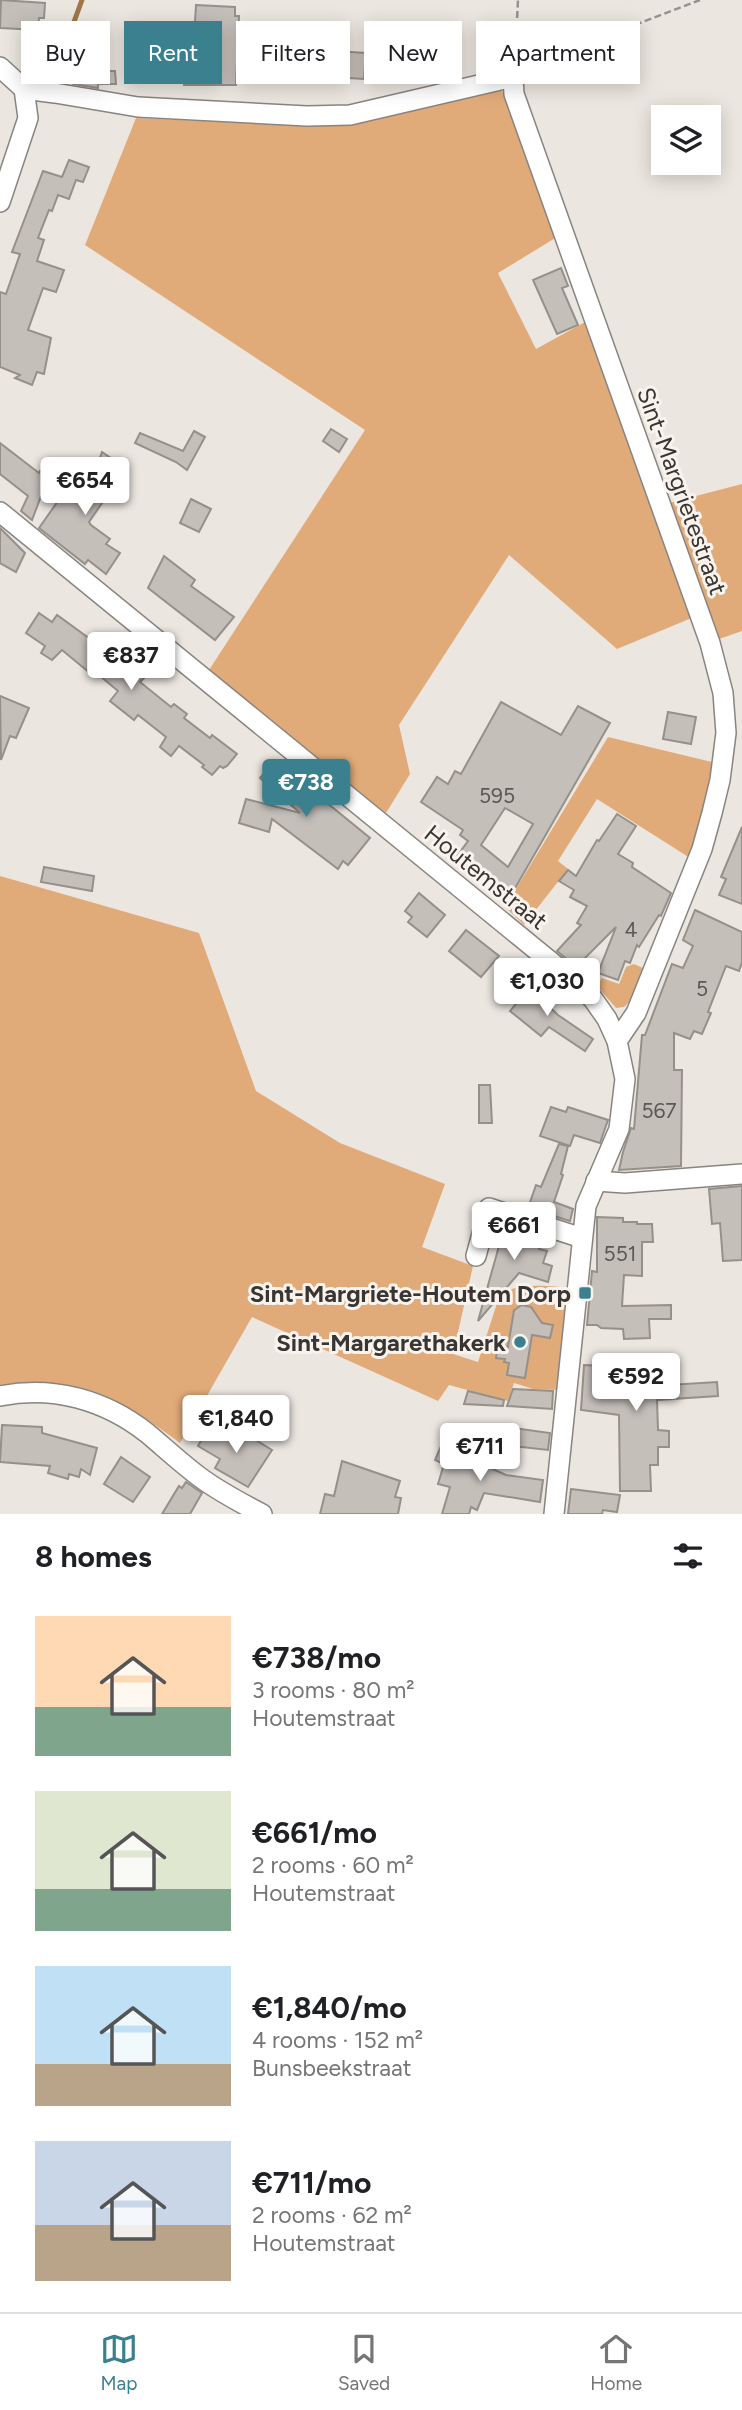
<!DOCTYPE html>
<html lang="en">
<head>
<meta charset="utf-8">
<style>
  :root { --surface:#fff; --page:#f6f6f6; --text:#202124; --muted:#757577; --line:#e0e0e0; --accent:#3b808e }
  body { margin:0; font-family:Figtree,sans-serif; background:var(--page); color:var(--text); height:100vh; display:flex; flex-direction:column; font-size:26px; white-space:nowrap }
  * { box-sizing:border-box; margin:0 }
  p { font-size:23px; color:var(--muted) }
  .icon { flex:none; width:38px; height:38px; fill:none; stroke:currentColor; stroke-width:2; stroke-linecap:round; stroke-linejoin:round }
  .map { position:relative; height:1514px; overflow:hidden }
  .details { display:flex; flex-direction:column; background:var(--surface); flex:1 }
  .details>* { flex:none }
  .top-card { position:absolute; left:21px; top:21px; width:700px; height:63px; display:flex; gap:14px }
  .controls { position:absolute; left:651px; top:105px; display:grid; gap:14px }
  .controls a { display:grid; place-items:center; width:70px; height:70px; border-radius:0px; background:var(--surface); box-shadow:0 4px 18px #0003; font-size:35px }
  .price { position:absolute; translate:-50% -60px; padding:0 16px; border-radius:7px; background:#fff; color:#222; font-size:23px; line-height:46px; filter:drop-shadow(0 2px 4px #0008) }
  .price::after { content:''; position:absolute; left:50%; top:42px; width:21px; height:16px; margin-left:-10px; background:inherit; clip-path:polygon(0 0,100% 0,50% 100%) }
  .price.current { background:var(--accent); color:#fff }
  ul { padding:0; list-style:none }
  li { display:flex; align-items:center; gap:21px; height:175px; padding:0 35px }
  li span { display:grid; place-items:center; flex:none; width:196px; height:140px; border-radius:0px; color:#555 }
  li>.icon { margin-inline-start:auto }
  span .icon { width:84px; height:84px; fill:#fffc; stroke-width:1 }
  li b { font-size:30px }
  h2 { display:flex; justify-content:space-between; align-items:center; height:84px; padding:0 35px; font-size:30px }
  .tag { padding:0 24px; border-radius:0px; background:var(--surface); box-shadow:0 4px 18px #0003; font-size:24px; line-height:63px }
  .tag.current { background:var(--accent); color:#fff }
  .menu { display:flex; justify-content:space-around; align-items:center; height:98px; border-top:2px solid var(--line); background:var(--surface); font-size:19px; color:var(--muted) }
  .menu a { display:grid; justify-items:center; gap:4px }
  .menu .current { color:var(--accent) }
  .map>svg:first-child { display:block }
  .green { fill:#e1ab79 }
  .lines { fill:none; stroke-linecap:round; stroke-linejoin:round }
  .stream { stroke:#a0754b; stroke-width:5 }
  .building { fill:#c5bfba; stroke:#96908b; stroke-width:2; fill-rule:evenodd }
  .minor-casing { stroke:#89847f; stroke-width:22 }
  .path { stroke:#96918d; stroke-width:2.5; stroke-dasharray:7 3.5; stroke-linecap:butt }
  .minor { stroke:#fff; stroke-width:19 }
  .poi-dot { fill:#3b808e; stroke:#f9f3ee; stroke-width:2.5 }
  .labels { text-anchor:middle; dominant-baseline:central; stroke-width:6; stroke-linejoin:round; paint-order:stroke }
  .number-label { font-size:21px; fill:#5b5855 }
  .street-label { font-size:24px; fill:#383533; stroke:#f9f3ee }
  .poi-label { font-size:24px; font-weight:bold; fill:#383533; stroke:#f9f3ee; text-anchor:end }
</style>
</head>
<body>
<div class="map">
<svg width="742" height="1514" viewBox="0 0 742 1514">
  <rect width="100%" height="100%" fill="#ece6e0"/>
  <g class="green">
    <path d="M499 89 506 95 557 237 498 273 536 349 587 321 694 617 617 649 509 555 399 725 410 774 386 813 209 670 365 430 85 245 136 118 310 126 349 123Z"/>
    <path d="M742 484V631L719 639 669 503Z"/>
    <path d="M608 737 712 762 706 800 690 858 597 799 558 861 568 869 524 925 505 907Z"/>
    <path d="M0 876 199 933 256 1091 340 1143 445 1184 422 1247 473 1266 453 1354 478 1362 499 1297C512 1281 551 1286 570 1288L560 1390 533 1389 514 1383 508 1401 449 1385 438 1401 252 1317 180 1443C116 1396 83 1375 0 1385Z"/>
    <path d="M634 964 643 968 629 1002 624 1007 616 1008 597 986 602 978 619 984 626 967Z"/>
  </g>
  <g class="lines">
    <path class="stream" d="M52 82 82 0"/>
  </g>
  <g class="building">
    <path d="M1 0 45 3 44 18H39L38 30 0 28Z"/>
    <path d="M196 5 235 7V16H239L236 85H184V72H164V39L194 40Z"/>
    <path d="M335 51 366 53 364 79 333 77Z"/>
    <path d="M264 58 301 59 300 81 264 83Z"/>
    <path d="M73 71H115L116 84H98V88L73 84Z"/>
    <path d="M69 160 89 167 83 182 76 180 69 199 58 195 52 211 49 210 38 238 44 240 37 261 64 270 56 292 43 288 28 330 51 338 44 374 37 372 32 385 15 378 20 375 0 367V292L6 294 20 254 12 252 43 171 62 177Z"/>
    <path d="M561 268 568 286 562 288 578 325 557 334 533 280Z"/>
    <path d="M331 429 347 439 339 452 323 441Z"/>
    <path d="M194 431 205 437 187 470 176 462 135 443 140 433 183 451Z"/>
    <path d="M0 443 39 473 40 471 49 475 32 520 21 511 28 496 0 474Z"/>
    <path d="M102 452 126 468 89 522 91 525 110 539 106 544 120 553 106 574 88 560 85 564 39 528 72 481 88 492Z"/>
    <path d="M191 499 211 509 199 532 180 523Z"/>
    <path d="M0 528 25 553 16 572 0 563Z"/>
    <path d="M164 556 195 580 191 586 234 617 215 640 148 588Z"/>
    <path d="M39 613 52 622 57 615 108 652 109 650 144 678 140 682 171 707 174 704 187 714 184 718 210 738 212 735 237 754 227 766 223 768 220 766 212 775 202 767 204 765 179 746 171 756 160 747 166 737 138 715 134 720 110 701 118 691 94 671 91 674 62 650 52 660 41 653 45 646 26 633Z"/>
    <path d="M0 696 29 708 16 738 10 736 1 760Z"/>
    <path d="M501 702 561 735 578 706 610 723 510 897 457 856 468 841 460 835 463 830 421 802 437 777 448 784 455 771 461 774ZM505 808 533 824 508 867 481 845Z"/>
    <path d="M668 712 696 717 691 744 663 739Z"/>
    <path d="M271 765 279 771 283 767 370 838 348 865 343 861 338 869 272 819 269 832 239 823 246 799 300 813 260 778Z"/>
    <path d="M617 814 636 826 618 854 633 863 632 867 671 893 661 916 659 915 639 947 637 945 630 963 625 961 618 980 598 973 616 927 576 967 557 951 581 925 577 923 587 906 570 897 574 890 559 881 568 870 576 876 597 840 599 841Z"/>
    <path d="M742 827V904L719 895 726 879 721 877Z"/>
    <path d="M44 867 94 876 92 891 41 882Z"/>
    <path d="M419 893 445 915 427 937 408 922 412 917 405 911Z"/>
    <path d="M695 910 742 932V962L739 971 726 966 708 1012 711 1013 702 1034 694 1031 690 1039 674 1033V1070H682L681 1166 619 1170 623 1152 631 1128 634 1129 642 1035H645L672 964 683 968 693 946 683 940Z"/>
    <path d="M466 930 499 956 481 977 449 951Z"/>
    <path d="M532 984 544 993 540 998 558 1015 593 1039 585 1051 549 1027 541 1036 510 1011Z"/>
    <path d="M479 1085H490L492 1123H479Z"/>
    <path d="M551 1107 566 1112 568 1107 608 1120 600 1143 574 1135 570 1146 540 1136Z"/>
    <path d="M559 1144 568 1146 561 1174 563 1175 554 1202 573 1209 570 1221 528 1208 536 1185 541 1187Z"/>
    <path d="M742 1186V1260L723 1261 720 1223 712 1224 709 1189Z"/>
    <path d="M597 1217 623 1218V1222H637V1224H652L653 1242H642V1276L624 1275 622 1306 671 1305V1319H649L650 1338 624 1339 623 1329 601 1328 597 1325H587L592 1271 597 1272Z"/>
    <path d="M497 1224 542 1238 539 1249 547 1251 543 1263 552 1266 548 1282 519 1273 478 1321 499 1246 492 1244Z"/>
    <path d="M522 1305 531 1307 542 1323 553 1325 550 1338 532 1335 525 1378 507 1375 509 1363 504 1362 505 1359 496 1358 498 1345 508 1347 514 1310Z"/>
    <path d="M584 1365 669 1369V1385L717 1382 718 1396 657 1400 658 1430 669 1431V1447H658V1465H650L651 1491H620L619 1415 581 1410Z"/>
    <path d="M513 1389 553 1391 552 1409 507 1406Z"/>
    <path d="M468 1391 504 1400 503 1406 464 1404Z"/>
    <path d="M2 1425 42 1427V1433L97 1448 90 1475 81 1469 79 1477 69 1474 68 1479 48 1473 50 1466 0 1462Z"/>
    <path d="M209 1427 231 1441 238 1429 272 1450 248 1487 215 1468 220 1459 198 1446Z"/>
    <path d="M506 1427 550 1433 548 1450 503 1445Z"/>
    <path d="M441 1446 506 1475 543 1480 540 1502 484 1493 477 1510 471 1507 469 1514H442L450 1487 438 1484 444 1464 435 1460Z"/>
    <path d="M121 1457 150 1477 133 1502 104 1484Z"/>
    <path d="M342 1461 400 1481 395 1497 401 1498 398 1514H320L325 1494 334 1496Z"/>
    <path d="M186 1482 202 1493 190 1514H162L179 1486 182 1488Z"/>
    <path d="M571 1489 620 1495 617 1512 603 1510 602 1514H568Z"/>
  </g>
  <g class="lines">
    <g class="minor-casing">
      <g id="minor">
        <path d="M0 67 24 89 55 93 138 107 307 116 350 115 513 77 514 94 710 643 723 693 726 733 720 780 712 813 702 849 636 1013 617 1041"/>
        <path d="M0 202 28 118 24 89"/>
        <path d="M0 512 572 979 593 999 607 1019 617 1041 625 1079 619 1129 586 1206 554 1514"/>
        <path d="M596 1181 625 1183 742 1174"/>
        <path d="M476 1256 489 1208 582 1238"/>
        <path d="M0 1396C53 1385 105 1400 147 1433 165 1448 182 1464 201 1478 220 1492 241 1503 262 1514"/>
      </g>
    </g>
    <g class="path">
      <path d="M515 60 518 0"/>
      <path d="M527 66 700 0"/>
    </g>
    <use href="#minor" class="minor"/>
  </g>
  <g class="poi-dot">
    <rect x="578" y="1286" width="14" height="14" rx="3.5"/>
    <circle cx="520" cy="1342" r="7"/>
  </g>
  <g class="labels">
    <g class="number-label">
      <text x="497" y="795">595</text>
      <text x="631" y="929">4</text>
      <text x="702" y="988">5</text>
      <text x="659" y="1110">567</text>
      <text x="620" y="1253">551</text>
    </g>
    <g class="street-label">
      <text transform="translate(682 491) rotate(70)">Sint-Margrietestraat</text>
      <text transform="translate(486 877) rotate(39)">Houtemstraat</text>
    </g>
    <g class="poi-label">
      <text x="571" y="1293">Sint-Margriete-Houtem Dorp</text>
      <text x="506" y="1342">Sint-Margarethakerk</text>
    </g>
  </g>
</svg>
<div class="controls">
<a><svg class="icon" aria-label="layers" viewBox="0 0 24 24"><path d="M12 4l9 5-9 5-9-5zM3 14l9 5 9-5"/></svg></a>
</div>
<b class="price" style="left:85px;top:517px">€654</b>
<b class="price" style="left:131px;top:692px">€837</b>
<b class="price current" style="left:306px;top:819px">€738</b>
<b class="price" style="left:547px;top:1018px">€1,030</b>
<b class="price" style="left:514px;top:1262px">€661</b>
<b class="price" style="left:636px;top:1413px">€592</b>
<b class="price" style="left:236px;top:1455px">€1,840</b>
<b class="price" style="left:480px;top:1483px">€711</b>
<div class="top-card">
<a class="tag">Buy</a>
<a class="tag current">Rent</a>
<a class="tag">Filters</a>
<a class="tag">New</a>
<a class="tag">Apartment</a>
</div>
</div>
<section class="details">
<h2>8 homes<svg class="icon" aria-label="filters" viewBox="0 0 24 24"><path d="M4 7h16M4 17h16"/><circle cx="9" cy="7" r="2"/><circle cx="15" cy="17" r="2"/></svg></h2>
<ul>
<li><span style="background:linear-gradient(#ffd9b3 65%,#7fa58c 0)"><svg class="icon" aria-label="home" viewBox="0 0 24 24"><path d="M3 11l9-7 9 7M6 9v11h12V9"/></svg></span><div><b>€738/mo</b><p>3 rooms · 80 m²</p><p>Houtemstraat</p></div></li>
<li><span style="background:linear-gradient(#dfe7d0 70%,#7fa58c 0)"><svg class="icon" aria-label="home" viewBox="0 0 24 24"><path d="M3 11l9-7 9 7M6 9v11h12V9"/></svg></span><div><b>€661/mo</b><p>2 rooms · 60 m²</p><p>Houtemstraat</p></div></li>
<li><span style="background:linear-gradient(#bfe0f5 70%,#b9a48a 0)"><svg class="icon" aria-label="home" viewBox="0 0 24 24"><path d="M3 11l9-7 9 7M6 9v11h12V9"/></svg></span><div><b>€1,840/mo</b><p>4 rooms · 152 m²</p><p>Bunsbeekstraat</p></div></li>
<li><span style="background:linear-gradient(#c9d6e8 60%,#b9a48a 0)"><svg class="icon" aria-label="home" viewBox="0 0 24 24"><path d="M3 11l9-7 9 7M6 9v11h12V9"/></svg></span><div><b>€711/mo</b><p>2 rooms · 62 m²</p><p>Houtemstraat</p></div></li>
</ul>
</section>
<nav class="menu">
<a class="current"><svg class="icon" aria-label="map" viewBox="0 0 24 24"><path d="M3 6l6-2 6 2 6-2v14l-6 2-6-2-6 2zM9 4v14M15 6v14"/></svg>Map</a>
<a><svg class="icon" aria-label="saved" viewBox="0 0 24 24"><path d="M7 4h10v16l-5-4-5 4z"/></svg>Saved</a>
<a><svg class="icon" aria-label="home" viewBox="0 0 24 24"><path d="M3 11l9-7 9 7M6 9v11h12V9"/></svg>Home</a>
</nav>
</body>
</html>
